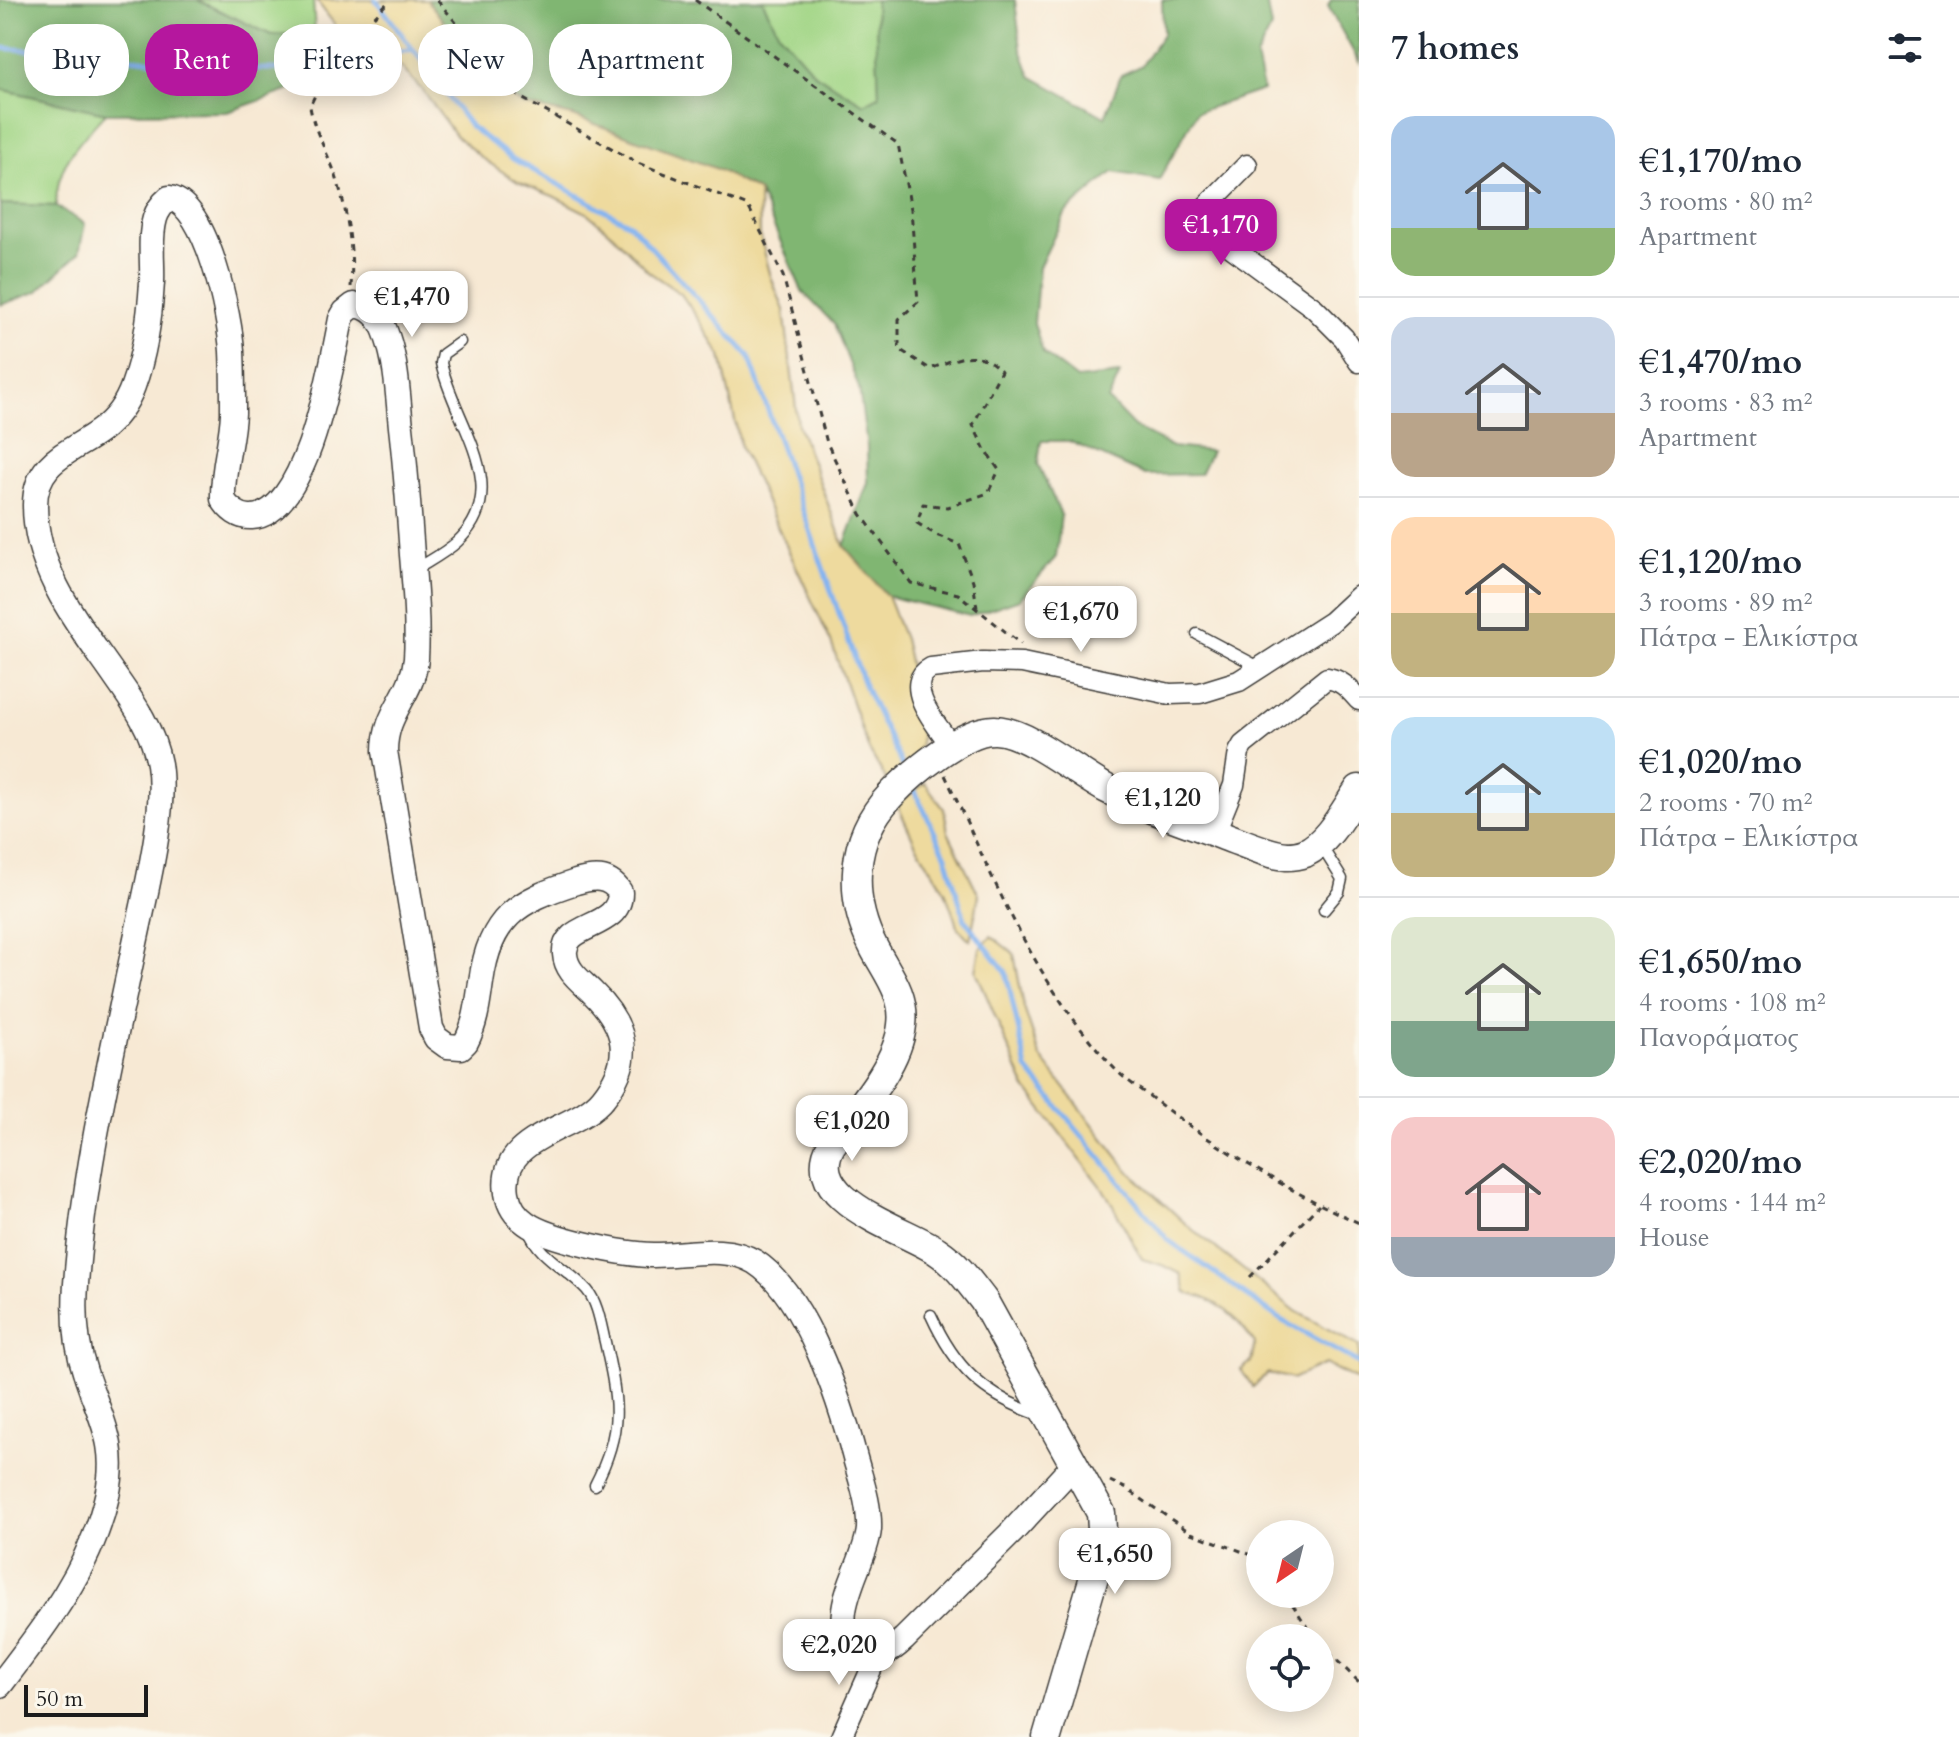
<!DOCTYPE html>
<html lang="en">
<head>
<meta charset="utf-8">
<style>
  :root { --surface:#fff; --page:#f6f6f7; --text:#1f2937; --muted:#747a83; --line:#e0e1e3; --accent:#b5179e }
  body { margin:0; font-family:Cardo,serif; background:var(--page); color:var(--text); height:100vh; display:flex; flex-direction:column; font-size:30px; white-space:nowrap }
  * { box-sizing:border-box; margin:0 }
  p { font-size:26px; color:var(--muted) }
  .icon { flex:none; width:44px; height:44px; fill:none; stroke:currentColor; stroke-width:2; stroke-linecap:round; stroke-linejoin:round }
  .map { position:relative; flex:1; overflow:hidden }
  .details { display:flex; flex-direction:column; background:var(--surface); width:600px }
  .details>* { flex:none }
  .hud { position:absolute; left:24px; top:24px; width:760px; height:72px; display:flex; gap:16px }
  .needle { width:52px; rotate:215deg }
  .fabs { position:absolute; left:1246px; top:1520px; display:grid; gap:16px }
  .fabs a { display:grid; place-items:center; width:88px; height:88px; border-radius:50%; background:var(--surface); box-shadow:0 4px 20px #0003; font-size:40px }
  .scale { position:absolute; left:24px; bottom:20px; width:124px; box-sizing:border-box; padding-left:8px; border:4px solid #1c1c1c; border-top:0; font-size:22px; line-height:28px; white-space:nowrap; color:#1c1c1c; -webkit-text-stroke:6px #fbf7ec; paint-order:stroke }
  .price { position:absolute; translate:-50% -68px; padding:0 18px; border-radius:16px; background:#fff; color:#222; font-size:26px; line-height:52px; filter:drop-shadow(0 2px 4px #0008) }
  .price::after { content:''; position:absolute; left:50%; top:48px; width:24px; height:18px; margin-left:-12px; background:inherit; clip-path:polygon(0 0,100% 0,50% 100%) }
  .price.selected { background:var(--accent); color:#fff }
  ul { padding:0; list-style:none }
  li { display:flex; align-items:center; gap:24px; height:200px; padding:0 32px }
  li+li { border-top:2px solid var(--line) }
  li span { display:grid; place-items:center; flex:none; width:224px; height:160px; border-radius:24px; color:#555 }
  li>.icon { margin-inline-start:auto }
  span .icon { width:96px; height:96px; fill:#fffc; stroke-width:1 }
  li b { font-size:34px }
  h2 { display:flex; justify-content:space-between; align-items:center; height:96px; padding:0 32px; font-size:34px }
  .tag { padding:0 28px; border-radius:32px; background:var(--surface); box-shadow:0 4px 20px #0003; font-size:28px; line-height:72px }
  .tag.selected { background:var(--accent); color:#fff }
  main { display:flex; flex:1; min-height:0 }
  .map>svg:first-child { display:block }
  .green { fill:#a1d585; stroke:#5e7850; stroke-width:2 }
  .forest { fill:#80b672; stroke:#4e6947; stroke-width:2 }
  .sand { fill:#eeda9e; stroke:#857b5d; stroke-width:2 }
  .lines { fill:none; stroke-linecap:round; stroke-linejoin:round }
  .stream { stroke:#84b4f0; stroke-width:5 }
  .service-casing { stroke:#3d3b38; stroke-width:13 }
  .minor-casing { stroke:#3d3b38; stroke-width:23 }
  .tertiary-casing { stroke:#3d3b38; stroke-width:27 }
  .secondary-casing { stroke:#3d3b38; stroke-width:31 }
  .path { stroke:#3d3b38; stroke-width:3; stroke-dasharray:6 6; stroke-linecap:butt }
  .service { stroke:#fff; stroke-width:10 }
  .minor { stroke:#fff; stroke-width:20 }
  .tertiary { stroke:#fff; stroke-width:24 }
  .secondary { stroke:#fff; stroke-width:28 }
</style>
</head>
<body>
<main>
<div class="map">
<svg width="1359" height="1737" viewBox="0 0 1359 1737">
  <rect width="100%" height="100%" fill="#fbf7ec"/>
  <filter id="ink" filterUnits="userSpaceOnUse"><feTurbulence type="fractalNoise" baseFrequency=".0125" numOctaves="2"/><feDisplacementMap in="SourceGraphic" scale="16" xChannelSelector="R" yChannelSelector="G"/><feConvolveMatrix kernelMatrix="1 2 1 2 8 2 1 2 1" color-interpolation-filters="sRGB"/></filter>
  <filter id="wash" filterUnits="userSpaceOnUse"><feTurbulence type="fractalNoise" baseFrequency=".006" numOctaves="4" result="noise"/><feDisplacementMap in="SourceGraphic" scale="32" xChannelSelector="R" yChannelSelector="G"/><feGaussianBlur stdDeviation="1.8" result="paint"/><feColorMatrix in="noise" values="0 0 0 0 0 0 0 0 0 0 0 0 0 0 0 0 0 1.4 0 .05"/><feComposite in="paint" operator="in"/></filter>
  <g filter="url(#wash)">
    <rect width="100%" height="100%" fill="#f7e9d4"/>
    <g class="green">
      <path d="M197 0H313L315 33 271 35Z"/>
      <path d="M762 0H875L879 96 864 104 815 74 779 33Z"/>
      <path d="M0 89 106 113C78 143 56 164 56 206L0 204Z"/>
    </g>
    <g class="forest">
      <path d="M0 0H197L271 35 315 33 326 52 296 88 227 112 106 113 0 89Z"/>
      <path d="M427 0H762L779 33 815 74 864 104 879 96 875 0H1015L1021 49 1031 76 1105 117 1121 75 1141 66 1163 34 1162 0H1266L1271 28 1256 57 1263 90 1197 112 1159 180 1113 172 1066 212 1039 267 1034 323 1043 353 1077 379 1120 374 1108 400 1134 427 1172 447 1211 451 1200 474 1145 475 1069 441H1041L1038 464 1061 515 1056 557 1020 599 970 616 887 596 844 546 868 483 867 447 859 388 834 324 802 291 759 192 717 169 573 116 523 105 492 84Z"/>
      <path d="M1331 0H1359V62L1328 6Z"/>
      <path d="M0 204 56 206 85 224 79 253 37 292 0 305Z"/>
    </g>
    <g class="sand">
      <path d="M316 0H427L492 84 523 105 573 116 717 169 759 192 760 235 771 277 784 310 798 425 844 546 887 596 904 639 915 688 921 737 916 763 889 784 869 750 831 642 741 448 721 356 701 323 681 294 649 272 613 235 587 213 553 196 518 182 482 158 455 135 424 92 400 66 373 63 341 43 338 29Z"/>
      <path d="M925 783 944 809 948 832 979 895 970 940 958 928 945 891 915 843 897 804Z"/>
      <path d="M991 936 1014 954 1024 1008 1040 1056 1129 1171 1188 1226 1297 1312 1359 1346V1381L1325 1364 1292 1379 1268 1373 1253 1387 1241 1370 1251 1362 1255 1343C1235 1316 1219 1299 1186 1293L1181 1274 1165 1266 1142 1259 1107 1195 1025 1087 976 971 980 949Z"/>
    </g>
    <g class="lines">
      <g class="stream">
        <path d="M376 0 471 127 513 159 631 225 749 356 864 685 905 771"/>
        <path d="M0 48 123 57 209 68 323 70 413 49"/>
        <path d="M913 787 946 856 965 920 1006 972 1027 1069 1168 1240 1281 1320 1359 1363"/>
      </g>
    </g>
  </g>
  <g filter="url(#ink)">
    <g class="lines">
      <g class="service-casing">
        <g id="service">
          <path d="M415 570C429 561 445 553 457 542 515 488 454 423 441 363L443 354 460 342"/>
          <path d="M1197 634 1259 667"/>
          <path d="M1320 844 1342 879 1339 892 1324 910"/>
          <path d="M528 1229C539 1258 567 1268 587 1290 598 1303 601 1326 605 1342 618 1401 624 1429 595 1485"/>
          <path d="M931 1315C955 1368 983 1395 1039 1415"/>
        </g>
      </g>
      <g class="minor-casing">
        <g id="minor">
          <path d="M1247 165 1199 214 1197 222 1314 308 1344 338 1359 362"/>
          <path d="M951 745C938 727 900 684 931 668L983 662 1022 663 1170 694 1200 693 1239 681 1331 622 1359 596"/>
          <path d="M1215 832 1234 785 1239 752 1243 745 1327 678C1342 680 1349 689 1359 700"/>
          <path d="M841 1737 877 1656"/>
        </g>
      </g>
      <g class="tertiary-casing">
        <path id="tertiary" d="M0 1685C44 1628 91 1568 107 1496 119 1444 100 1419 85 1372 75 1343 74 1314 76 1284 84 1171 111 1059 134 948 144 898 167 813 159 764 153 731 135 705 116 678 80 626 35 572 35 505 35 461 70 453 100 431 115 420 127 403 133 386 145 353 150 317 152 282 153 262 149 238 155 218 158 209 162 204 169 198 207 203 230 318 232 351 233 371 233 392 233 413 232 441 222 470 223 499 228 509 240 518 252 517 308 514 332 363 341 319L345 312 354 305C372 306 382 320 387 336 397 365 398 397 401 427 406 470 409 513 412 555 415 590 418 625 416 659 412 697 385 711 385 751L431 1028 436 1038 447 1046 461 1047 466 1042C476 1023 478 1003 481 982 490 917 517 901 576 882 593 877 608 875 620 892 621 930 562 922 565 954 566 971 581 981 592 992 626 1025 635 1058 603 1098 576 1132 498 1134 507 1193 509 1206 516 1216 526 1223 547 1239 626 1255 654 1255 686 1255 726 1244 755 1262 806 1295 840 1401 855 1458 861 1480 870 1505 869 1529 866 1566 818 1624 862 1650 879 1661 891 1651 904 1639L1012 1532 1074 1465"/>
      </g>
      <g class="secondary-casing">
        <path id="secondary" d="M1047 1737 1103 1546 1101 1513 984 1301C970 1283 957 1264 937 1251 905 1229 799 1200 832 1144 856 1111 898 1066 902 1025 906 995 887 973 874 948 848 898 850 838 890 796 911 774 964 729 995 730 1027 731 1077 773 1107 789 1144 808 1185 821 1224 836 1244 843 1266 854 1287 856 1293 856 1300 855 1305 853 1329 842 1345 809 1359 789"/>
      </g>
      <g class="path">
        <path d="M437 0 518 96 638 163 748 206 783 276 827 443 861 514 911 583 958 594 1021 644"/>
        <path d="M695 0 898 144 911 209 918 302 899 319V349L930 369C956 359 978 346 1001 371L973 425 984 448 999 470 988 493 948 507 923 504 917 523 936 535 959 544 973 581 977 608"/>
        <path d="M351 287C354 250 347 211 336 176 328 153 313 130 310 106L316 93 346 64 352 40 390 0"/>
        <path d="M945 775C995 881 1033 981 1114 1068 1126 1081 1143 1091 1157 1102 1219 1149 1288 1191 1359 1223"/>
        <path d="M1250 1277 1319 1205"/>
        <path d="M1110 1481 1127 1489 1191 1533 1260 1558"/>
        <path d="M1286 1594 1314 1638"/>
        <path d="M1320 1644 1359 1682"/>
      </g>
      <use href="#service" class="service"/>
      <use href="#minor" class="minor"/>
      <use href="#tertiary" class="tertiary"/>
      <use href="#secondary" class="secondary"/>
    </g>
  </g>
</svg>
<div class="fabs">
<a><svg class="needle" viewBox="-14 -14 28 28"><path d="M0-13l5 13h-10z" fill="#e53935"/><path d="M0 13l5-13h-10z" fill="#747a83"/></svg></a>
<a><svg class="icon" aria-label="locate" viewBox="0 0 24 24"><circle cx="12" cy="12" r="6"/><path d="M12 2v4M12 18v4M2 12h4M18 12h4"/></svg></a>
</div>
<div class="scale">50 m</div>
<b class="price selected" style="left:1221px;top:267px">€1,170</b>
<b class="price" style="left:412px;top:339px">€1,470</b>
<b class="price" style="left:1081px;top:654px">€1,670</b>
<b class="price" style="left:1163px;top:840px">€1,120</b>
<b class="price" style="left:852px;top:1163px">€1,020</b>
<b class="price" style="left:1115px;top:1596px">€1,650</b>
<b class="price" style="left:839px;top:1687px">€2,020</b>
<div class="hud">
<a class="tag">Buy</a>
<a class="tag selected">Rent</a>
<a class="tag">Filters</a>
<a class="tag">New</a>
<a class="tag">Apartment</a>
</div>
</div>
<section class="details">
<h2>7 homes<svg class="icon" aria-label="filters" viewBox="0 0 24 24"><path d="M4 7h16M4 17h16"/><circle cx="9" cy="7" r="2"/><circle cx="15" cy="17" r="2"/></svg></h2>
<ul>
<li><span style="background:linear-gradient(#a9c7e8 70%,#8fb573 0)"><svg class="icon" aria-label="home" viewBox="0 0 24 24"><path d="M3 11l9-7 9 7M6 9v11h12V9"/></svg></span><div><b>€1,170/mo</b><p>3 rooms · 80 m²</p><p>Apartment</p></div></li>
<li><span style="background:linear-gradient(#c9d6e8 60%,#b9a48a 0)"><svg class="icon" aria-label="home" viewBox="0 0 24 24"><path d="M3 11l9-7 9 7M6 9v11h12V9"/></svg></span><div><b>€1,470/mo</b><p>3 rooms · 83 m²</p><p>Apartment</p></div></li>
<li><span style="background:linear-gradient(#ffd9b3 60%,#c2b280 0)"><svg class="icon" aria-label="home" viewBox="0 0 24 24"><path d="M3 11l9-7 9 7M6 9v11h12V9"/></svg></span><div><b>€1,120/mo</b><p>3 rooms · 89 m²</p><p>Πάτρα - Ελικίστρα</p></div></li>
<li><span style="background:linear-gradient(#bfe0f5 60%,#c2b280 0)"><svg class="icon" aria-label="home" viewBox="0 0 24 24"><path d="M3 11l9-7 9 7M6 9v11h12V9"/></svg></span><div><b>€1,020/mo</b><p>2 rooms · 70 m²</p><p>Πάτρα - Ελικίστρα</p></div></li>
<li><span style="background:linear-gradient(#dfe7d0 65%,#7fa58c 0)"><svg class="icon" aria-label="home" viewBox="0 0 24 24"><path d="M3 11l9-7 9 7M6 9v11h12V9"/></svg></span><div><b>€1,650/mo</b><p>4 rooms · 108 m²</p><p>Πανοράματος</p></div></li>
<li><span style="background:linear-gradient(#f6c9c9 75%,#9aa5b1 0)"><svg class="icon" aria-label="home" viewBox="0 0 24 24"><path d="M3 11l9-7 9 7M6 9v11h12V9"/></svg></span><div><b>€2,020/mo</b><p>4 rooms · 144 m²</p><p>House</p></div></li>
</ul>
</section>
</main>
</body>
</html>
